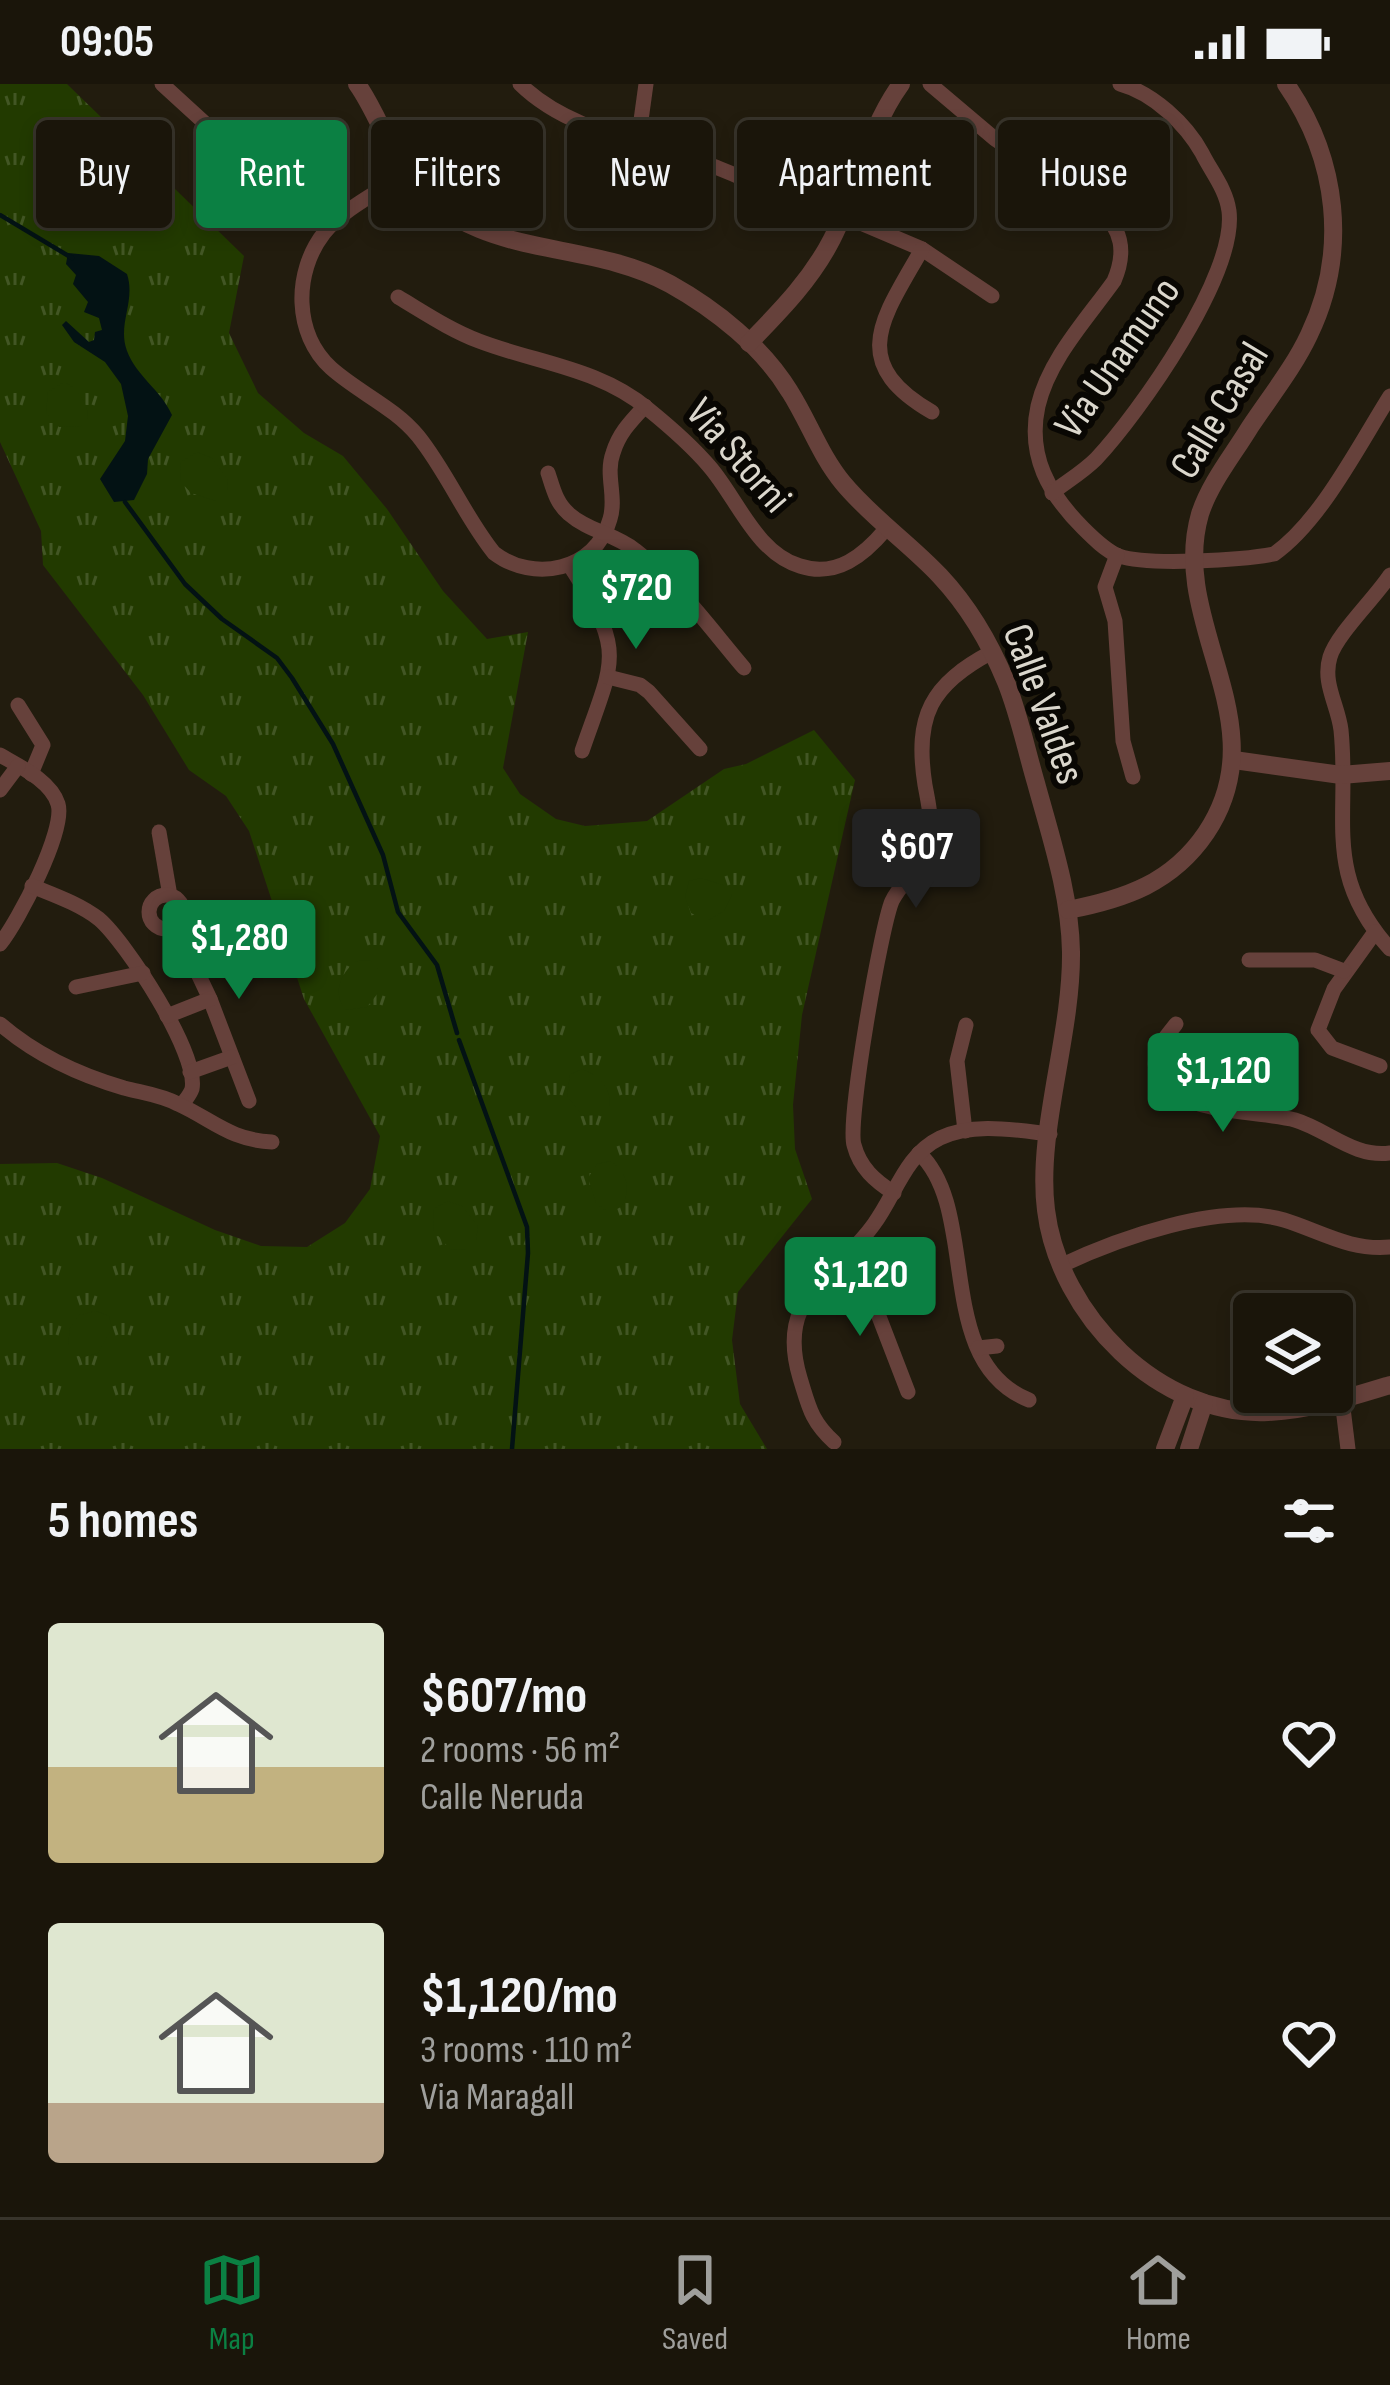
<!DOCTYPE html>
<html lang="en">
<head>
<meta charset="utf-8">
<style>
  :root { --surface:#1a150a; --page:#272218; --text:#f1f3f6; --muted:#9f9f9c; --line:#38342b; --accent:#0b8043 }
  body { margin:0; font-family:"Sofia Sans Condensed",sans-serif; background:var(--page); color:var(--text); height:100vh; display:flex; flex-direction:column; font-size:45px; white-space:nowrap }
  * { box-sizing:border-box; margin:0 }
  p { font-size:39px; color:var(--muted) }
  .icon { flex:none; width:66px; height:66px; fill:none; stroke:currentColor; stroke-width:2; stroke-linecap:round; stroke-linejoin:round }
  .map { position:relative; height:1365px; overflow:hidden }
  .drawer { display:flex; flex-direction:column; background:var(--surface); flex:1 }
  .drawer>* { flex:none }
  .guide { position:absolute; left:36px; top:36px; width:1320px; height:108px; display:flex; gap:24px }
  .buttons { position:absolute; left:1233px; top:1209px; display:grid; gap:24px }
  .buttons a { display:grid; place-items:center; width:120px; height:120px; border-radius:12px; background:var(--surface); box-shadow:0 6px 18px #0003,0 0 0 3px var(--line); font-size:60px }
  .price { position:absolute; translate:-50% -102px; padding:0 27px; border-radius:12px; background:var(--accent); color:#fff; font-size:39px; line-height:78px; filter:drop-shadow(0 3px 6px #0008) }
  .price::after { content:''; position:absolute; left:50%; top:72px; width:36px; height:27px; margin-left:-18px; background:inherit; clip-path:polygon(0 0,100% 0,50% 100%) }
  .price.active { background:#222; color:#fff }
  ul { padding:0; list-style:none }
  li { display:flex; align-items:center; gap:36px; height:300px; padding:0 48px }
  li span { display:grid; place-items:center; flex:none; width:336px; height:240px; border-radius:12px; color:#555 }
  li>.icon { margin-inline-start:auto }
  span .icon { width:144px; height:144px; fill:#fffc; stroke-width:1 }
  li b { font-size:51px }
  h2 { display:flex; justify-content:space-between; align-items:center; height:144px; padding:0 48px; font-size:51px }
  .chip { padding:0 42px; border-radius:12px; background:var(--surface); box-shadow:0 6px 18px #0003,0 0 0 3px var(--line); font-size:42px; line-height:108px }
  .chip.active { background:var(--accent); color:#fff }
  .status { display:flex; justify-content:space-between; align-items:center; height:84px; padding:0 60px; background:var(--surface); direction:ltr }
  .status svg { height:33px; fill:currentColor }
  .tab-bar { display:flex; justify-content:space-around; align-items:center; height:168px; border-top:3px solid var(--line); background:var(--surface); font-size:33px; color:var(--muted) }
  .tab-bar a { display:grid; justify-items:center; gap:6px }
  .tab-bar .active { color:var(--accent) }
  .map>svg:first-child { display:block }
  .grass { fill:url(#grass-tufts) }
  .garden { fill:#223a00 }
  .water { fill:#031214 }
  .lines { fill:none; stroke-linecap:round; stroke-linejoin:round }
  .stream { stroke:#031214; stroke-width:4.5 }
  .minor { stroke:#66413b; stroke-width:15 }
  .tertiary { stroke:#66413b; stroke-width:18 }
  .labels { text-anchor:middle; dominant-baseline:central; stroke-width:12; stroke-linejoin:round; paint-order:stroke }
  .street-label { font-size:42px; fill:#dbd7cd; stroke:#090703 }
</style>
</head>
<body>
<div class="status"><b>09:05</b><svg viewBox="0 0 49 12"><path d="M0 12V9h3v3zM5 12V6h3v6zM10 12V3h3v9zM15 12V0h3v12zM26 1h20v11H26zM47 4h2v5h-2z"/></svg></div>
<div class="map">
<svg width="1390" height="1365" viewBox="0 0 1390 1365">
  <defs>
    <pattern id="grass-tufts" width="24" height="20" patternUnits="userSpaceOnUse" patternTransform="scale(3)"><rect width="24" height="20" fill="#223a00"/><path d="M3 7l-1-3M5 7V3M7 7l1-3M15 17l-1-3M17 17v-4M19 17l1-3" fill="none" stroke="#425624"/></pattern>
  </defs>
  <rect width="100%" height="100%" fill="#221c0e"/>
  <path class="grass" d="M0 0H67L244 172 229 249 258 309 304 349 343 372 387 425 443 507 487 555 528 548 503 684 520 710 556 735 585 742 647 737 724 685 746 680 814 646 855 696 802 931 793 1021 795 1065 812 1115 738 1208 732 1256 740 1320 767 1365H0V1080L57 1079 102 1094 215 1146 261 1162 307 1163 345 1139 370 1105 380 1052 304 915 249 747 226 712 189 686 143 611 43 481 41 447 0 358Z"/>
  <g class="garden">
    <path d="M64 298C77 304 88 319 88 334L81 342 59 343 46 329 48 308Z"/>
    <path d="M197 368 212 374 228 396 227 406 216 417 191 409 180 397 181 378Z"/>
    <path d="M701 794 723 801 732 811 724 827 707 837 691 829 685 813 689 797Z"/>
    <path d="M359 876 371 877 378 885V909L367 923 346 926C331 910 341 886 359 876Z"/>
    <path d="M581 985C597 989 613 1005 609 1022L597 1031 583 1032 567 1012 570 991Z"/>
    <path d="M611 1077C627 1088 632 1107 621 1123L609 1129 596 1119 588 1094 597 1080Z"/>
    <path d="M447 1117 462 1122 478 1142 476 1156 466 1166 450 1165 433 1146 434 1125Z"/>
    <path d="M96 1227 109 1232 112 1244 98 1269 81 1274 68 1261 70 1244 79 1231Z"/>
  </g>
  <path class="water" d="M68 169 99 172 127 190C136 218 117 240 127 267 137 293 161 306 172 331L148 375 147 390 134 416 114 418 100 395 125 357 128 332 121 300 105 278 74 258 62 241 66 237 89 258 94 256 95 248 102 246 99 234 84 228 88 218 73 200 76 191 66 180Z"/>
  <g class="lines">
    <g class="stream">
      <path d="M0 131 72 174"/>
      <path d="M125 418 185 500 222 535 277 574 292 594 333 660 383 771 398 828 437 881 457 949"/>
      <path d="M459 956 527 1143 528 1169 512 1365"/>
    </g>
    <g class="minor">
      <path d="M162 0 220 53 248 60"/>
      <path d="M520 0C586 65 701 59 780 116"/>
      <path d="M930 0 995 55 1100 126C1123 146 1126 169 1114 197 1087 235 1049 275 1038 322 1027 372 1049 410 1083 444 1093 454 1106 467 1119 472 1148 482 1243 476 1274 470 1321 437 1359 361 1390 312"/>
      <path d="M638 58 646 0"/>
      <path d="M406 89C381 107 344 124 324 149 293 189 294 250 331 284 359 309 394 323 418 352 447 388 465 433 494 469 533 499 596 487 610 435 617 413 605 391 613 369 619 349 631 337 645 322"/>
      <path d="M842 131 922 165 992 212"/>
      <path d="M922 165C883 234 846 278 932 328"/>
      <path d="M398 213C425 229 450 246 479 257 536 279 599 284 648 325 669 342 691 361 709 382 737 414 756 469 800 482 837 494 864 471 886 445"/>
      <path d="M548 389C553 404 556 419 569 430 588 447 615 450 635 466 677 498 710 544 744 584"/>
      <path d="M1052 409C1066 398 1083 388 1096 375 1139 329 1237 191 1229 127 1226 105 1212 89 1202 69 1186 40 1153 9 1120 0"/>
      <path d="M1117 471 1105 503 1115 537 1123 657 1133 693"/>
      <path d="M570 482C627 570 614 574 582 667"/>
      <path d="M1390 491C1375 514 1337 550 1330 573 1322 599 1338 621 1341 646 1350 735 1322 789 1390 865"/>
      <path d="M608 593 640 601 649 608 700 665"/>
      <path d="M18 621 43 661 31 690"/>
      <path d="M0 671C19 682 51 697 58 720 66 746 18 838 0 860"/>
      <path d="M0 706 18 682"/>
      <path d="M159 748 170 812"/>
      <path d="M32 802C54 811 80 820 99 835 126 858 199 970 192 1005 190 1011 185 1016 182 1021"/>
      <circle cx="166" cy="828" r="17"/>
      <path d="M176 843 210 915 249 1017"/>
      <path d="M1375 848 1334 905 1318 946 1332 964 1380 982"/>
      <path d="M1249 876H1315L1344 887"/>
      <path d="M76 903 143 889"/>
      <path d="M167 932 210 915"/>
      <path d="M0 940C36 971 79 991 124 1004 143 1009 161 1011 178 1020 213 1036 230 1056 272 1058"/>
      <path d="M1176 940C1169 949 1158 961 1156 972 1145 1031 1261 1026 1295 1036 1328 1046 1354 1074 1390 1069"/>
      <path d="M190 988 232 973"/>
      <path d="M965 1047 957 977 966 941"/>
      <path d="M919 1069C981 1127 932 1277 1029 1316"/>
      <path d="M894 1109C875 1097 860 1084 854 1061 847 1037 881 843 892 817 902 797 919 787 927 764 934 742 929 723 925 701 914 632 931 600 992 568"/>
      <path d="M1060 1182C1117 1155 1221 1117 1284 1136 1320 1147 1350 1167 1390 1163"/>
      <path d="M835 1183 866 1212 878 1230 908 1308"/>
      <path d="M978 1264 997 1262"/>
      <path d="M1342 1316 1348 1365"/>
      <path d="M834 1358C811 1337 809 1323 800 1294 775 1211 834 1196 874 1140 896 1110 905 1071 940 1054 973 1038 1015 1046 1050 1050"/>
    </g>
    <g class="tertiary">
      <path d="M357 0C377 28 388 65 409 92 476 179 582 152 670 200 715 225 763 263 790 308 809 338 820 371 843 399 872 434 909 459 940 492 969 523 990 559 1006 598 1019 630 1026 665 1036 699 1051 754 1070 810 1071 868 1072 952 1036 1048 1046 1126 1059 1231 1159 1333 1268 1328 1310 1326 1351 1313 1390 1301"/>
      <path d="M749 259C780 227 811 196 832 155 858 104 867 47 901 0"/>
      <path d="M1234 676 1341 691 1390 687"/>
      <path d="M1068 826C1125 815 1172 799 1206 749 1280 639 1168 540 1200 430 1210 399 1233 371 1250 343 1270 313 1294 283 1309 251 1349 168 1338 75 1286 0"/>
      <path d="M1165 1365 1185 1312"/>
      <path d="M1189 1365 1204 1319"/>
    </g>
  </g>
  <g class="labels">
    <g class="street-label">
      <text transform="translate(1118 274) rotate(-55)">Via Unamuno</text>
      <text transform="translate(1220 327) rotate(-59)">Calle Casal</text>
      <text transform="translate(738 372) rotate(49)">Via Storni</text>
      <text transform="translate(1043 620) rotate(70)">Calle Valdes</text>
    </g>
  </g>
</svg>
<div class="buttons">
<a><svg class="icon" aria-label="layers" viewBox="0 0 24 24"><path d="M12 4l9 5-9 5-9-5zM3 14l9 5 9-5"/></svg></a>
</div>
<b class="price" style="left:636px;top:568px">$720</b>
<b class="price active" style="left:916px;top:827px">$607</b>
<b class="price" style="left:239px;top:918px">$1,280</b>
<b class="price" style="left:1223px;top:1051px">$1,120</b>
<b class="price" style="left:860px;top:1255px">$1,120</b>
<div class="guide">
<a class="chip">Buy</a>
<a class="chip active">Rent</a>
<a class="chip">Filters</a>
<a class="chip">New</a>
<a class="chip">Apartment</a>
<a class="chip">House</a>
</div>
</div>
<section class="drawer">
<h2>5 homes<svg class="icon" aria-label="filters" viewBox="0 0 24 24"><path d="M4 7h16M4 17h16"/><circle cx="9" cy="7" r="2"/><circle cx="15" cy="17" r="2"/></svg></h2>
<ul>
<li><span style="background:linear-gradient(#dfe7d0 60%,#c2b280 0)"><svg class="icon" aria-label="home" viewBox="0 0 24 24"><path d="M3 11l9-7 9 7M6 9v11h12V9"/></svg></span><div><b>$607/mo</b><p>2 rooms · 56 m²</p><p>Calle Neruda</p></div><svg class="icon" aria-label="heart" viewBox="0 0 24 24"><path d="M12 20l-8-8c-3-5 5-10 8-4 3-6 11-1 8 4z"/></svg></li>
<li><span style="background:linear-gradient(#dfe7d0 75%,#b9a48a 0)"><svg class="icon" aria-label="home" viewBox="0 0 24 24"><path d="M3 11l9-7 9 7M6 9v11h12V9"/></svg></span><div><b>$1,120/mo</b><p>3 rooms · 110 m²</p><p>Via Maragall</p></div><svg class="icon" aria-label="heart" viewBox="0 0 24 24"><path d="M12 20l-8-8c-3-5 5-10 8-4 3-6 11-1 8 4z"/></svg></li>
</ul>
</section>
<nav class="tab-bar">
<a class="active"><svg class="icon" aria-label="map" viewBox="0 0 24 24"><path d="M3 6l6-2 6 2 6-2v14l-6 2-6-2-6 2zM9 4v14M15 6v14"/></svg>Map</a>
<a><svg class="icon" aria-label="saved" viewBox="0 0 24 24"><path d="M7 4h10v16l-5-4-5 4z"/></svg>Saved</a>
<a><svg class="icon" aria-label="home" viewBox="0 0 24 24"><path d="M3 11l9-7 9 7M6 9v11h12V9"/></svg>Home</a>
</nav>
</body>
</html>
